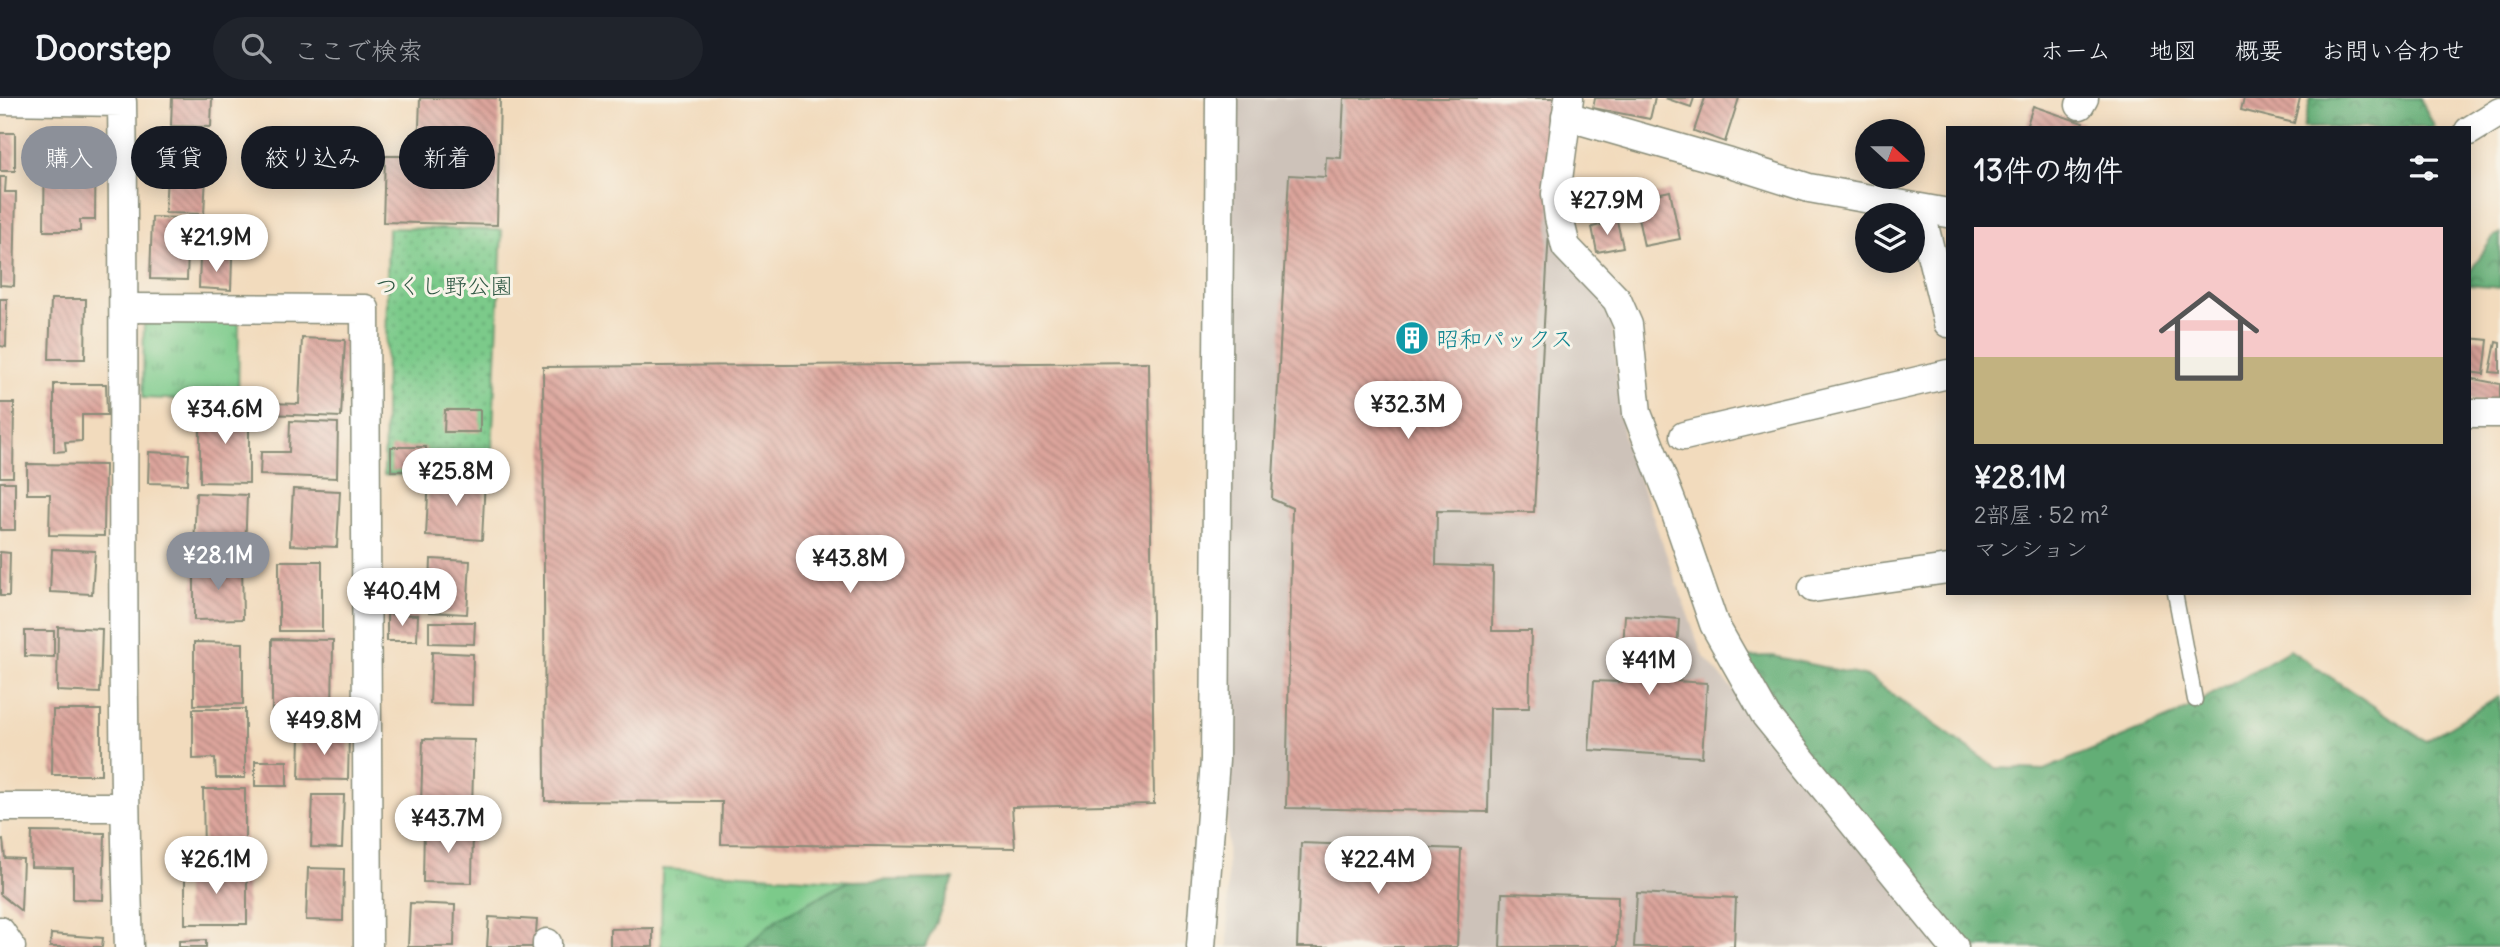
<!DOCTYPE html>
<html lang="ja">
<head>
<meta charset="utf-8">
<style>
  :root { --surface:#171b24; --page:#20242c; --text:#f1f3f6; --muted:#9ea1a6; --line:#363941; --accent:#8c9099 }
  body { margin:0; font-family:Delius,"Klee One",sans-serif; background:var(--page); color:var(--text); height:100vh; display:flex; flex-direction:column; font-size:26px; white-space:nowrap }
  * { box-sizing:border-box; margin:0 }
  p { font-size:23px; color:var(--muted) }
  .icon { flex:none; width:38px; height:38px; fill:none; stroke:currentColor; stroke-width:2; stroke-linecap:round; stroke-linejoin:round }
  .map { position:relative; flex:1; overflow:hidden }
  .panel { position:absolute; left:1946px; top:28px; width:525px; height:469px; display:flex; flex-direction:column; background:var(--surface); border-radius:0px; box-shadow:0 4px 18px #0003 }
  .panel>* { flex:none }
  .banner { position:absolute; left:21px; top:28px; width:665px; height:63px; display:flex; gap:14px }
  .needle { width:46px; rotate:111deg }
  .tools { position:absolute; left:1855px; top:21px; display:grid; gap:14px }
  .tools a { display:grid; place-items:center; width:70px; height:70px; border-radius:50%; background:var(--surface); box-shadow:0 4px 18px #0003; font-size:35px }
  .price { position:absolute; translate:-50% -60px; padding:0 16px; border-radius:24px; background:#fff; color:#222; font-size:23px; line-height:46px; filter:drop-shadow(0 2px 4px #0008) }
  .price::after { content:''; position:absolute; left:50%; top:42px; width:21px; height:16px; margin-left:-10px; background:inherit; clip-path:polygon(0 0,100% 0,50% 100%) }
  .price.current { background:var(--accent); color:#fff }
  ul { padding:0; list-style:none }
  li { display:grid; align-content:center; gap:14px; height:371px; padding:0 28px }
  li span { display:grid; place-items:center; height:217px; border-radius:0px; color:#555 }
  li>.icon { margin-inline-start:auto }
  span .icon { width:126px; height:126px; fill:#fffc; stroke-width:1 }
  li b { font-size:30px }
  h2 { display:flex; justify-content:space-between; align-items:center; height:84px; padding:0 28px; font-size:30px }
  .chip { padding:0 24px; border-radius:32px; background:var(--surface); box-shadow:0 4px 18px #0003; font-size:24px; line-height:63px }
  .chip.current { background:var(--accent); color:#fff }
  header { display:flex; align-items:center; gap:42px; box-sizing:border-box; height:98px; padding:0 35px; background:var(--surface); border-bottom:2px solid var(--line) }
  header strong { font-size:33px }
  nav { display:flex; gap:38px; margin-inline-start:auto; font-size:24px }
  .search { width:490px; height:63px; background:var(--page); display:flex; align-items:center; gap:18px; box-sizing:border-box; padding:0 24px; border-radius:38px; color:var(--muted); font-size:26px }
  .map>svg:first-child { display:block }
  .industrial { fill:#cdc2b9 }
  .grass { fill:url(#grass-tufts); stroke:#4d845f; stroke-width:2 }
  .forest { fill:url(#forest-crowns); stroke:#427655; stroke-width:2 }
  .park { fill:url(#park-dots); stroke:#4d845f; stroke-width:2 }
  .building { fill:url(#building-back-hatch) }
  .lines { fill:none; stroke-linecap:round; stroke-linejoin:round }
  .lane-casing { stroke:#888c78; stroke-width:17 }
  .street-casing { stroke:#888c78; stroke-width:31 }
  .lane { stroke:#fff; stroke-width:14 }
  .street { stroke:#fff; stroke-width:28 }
  .labels { text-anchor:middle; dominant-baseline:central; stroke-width:6; stroke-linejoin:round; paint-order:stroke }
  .park-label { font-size:23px; fill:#315945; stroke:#f7f3e8 }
  .culture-label { font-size:23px; fill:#0d838f; stroke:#f7f3e8; text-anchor:start }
</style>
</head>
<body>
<header>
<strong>Doorstep</strong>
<div class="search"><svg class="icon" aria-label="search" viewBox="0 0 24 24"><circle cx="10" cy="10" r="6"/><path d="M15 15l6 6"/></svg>ここで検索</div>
<nav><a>ホーム</a><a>地図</a><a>概要</a><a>お問い合わせ</a></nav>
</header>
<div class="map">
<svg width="2500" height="849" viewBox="0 0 2500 849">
  <defs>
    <pattern id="grass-tufts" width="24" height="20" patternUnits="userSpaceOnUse" patternTransform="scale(1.75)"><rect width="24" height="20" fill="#7bca8a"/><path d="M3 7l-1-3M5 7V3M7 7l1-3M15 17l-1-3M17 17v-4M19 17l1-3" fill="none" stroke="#64a572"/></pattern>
    <pattern id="forest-crowns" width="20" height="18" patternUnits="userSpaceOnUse" patternTransform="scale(1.75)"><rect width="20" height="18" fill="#64ae76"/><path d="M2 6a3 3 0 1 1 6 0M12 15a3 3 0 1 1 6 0" fill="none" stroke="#528f62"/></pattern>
    <pattern id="park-dots" width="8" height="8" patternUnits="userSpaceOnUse" patternTransform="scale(1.75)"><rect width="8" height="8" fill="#7bca8a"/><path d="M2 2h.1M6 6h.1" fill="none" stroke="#64a572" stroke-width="1.8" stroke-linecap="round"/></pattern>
    <pattern id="building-back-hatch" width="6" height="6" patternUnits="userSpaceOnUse" patternTransform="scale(1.75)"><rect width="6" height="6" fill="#dca49b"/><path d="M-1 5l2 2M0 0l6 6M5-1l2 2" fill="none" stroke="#b2877f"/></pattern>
  </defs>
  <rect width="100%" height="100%" fill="#f7f3e8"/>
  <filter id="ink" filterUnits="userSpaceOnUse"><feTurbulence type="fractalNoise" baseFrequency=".0143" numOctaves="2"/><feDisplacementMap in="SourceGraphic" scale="14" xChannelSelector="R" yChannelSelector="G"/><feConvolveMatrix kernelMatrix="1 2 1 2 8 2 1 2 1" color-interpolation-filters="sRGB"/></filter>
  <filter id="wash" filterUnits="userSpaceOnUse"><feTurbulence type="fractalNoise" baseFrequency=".00686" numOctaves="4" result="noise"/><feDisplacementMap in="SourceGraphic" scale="28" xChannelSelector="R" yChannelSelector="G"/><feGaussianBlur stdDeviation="1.57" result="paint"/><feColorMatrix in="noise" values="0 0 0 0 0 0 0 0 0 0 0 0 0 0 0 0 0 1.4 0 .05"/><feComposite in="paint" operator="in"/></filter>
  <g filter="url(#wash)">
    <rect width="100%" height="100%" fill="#f2dbbd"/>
    <path class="industrial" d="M1221 0H1560L1556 96 1609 194 1623 335 1702 556 1956 849H1228Z"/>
    <g class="grass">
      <path d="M144 219 239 225 238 304 143 300Z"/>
      <path d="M662 771 853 783 777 821 745 849H661Z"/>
    </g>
    <g class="forest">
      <path d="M2311 0H2420L2435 30H2303Z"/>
      <path d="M2500 135V190L2469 187V175L2494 138Z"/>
      <path d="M2290 552 2426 643 2500 598V849H1954L1770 612 1741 559 1773 558 1868 579 1996 670 2044 672 2174 618Z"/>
      <path d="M954 781 925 849H745L777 821 849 783Z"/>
    </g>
    <path class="park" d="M388 130 502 132 491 376 384 377Z"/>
    <g id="blocks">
      <g class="building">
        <path d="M172 0H212L211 29 171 28Z"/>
        <path d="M420 0H500L497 127 383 124 385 58H418Z"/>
        <path d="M1344 0H1556L1534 414 1437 413 1436 467 1493 469 1492 533H1531L1529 610H1490L1488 714 1286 710 1292 410 1272 401 1289 77 1325 79 1326 59 1341 60Z"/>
        <path d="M1595 0H1655L1650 21 1593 10Z"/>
        <path d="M1665 0H1694L1691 9Z"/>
        <path d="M1705 0H1739L1725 44 1694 33Z"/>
        <path d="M2244 0H2300L2294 25 2241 12Z"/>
        <path d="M2033 8 2083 25 2081 30H2026Z"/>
        <path d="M45 31 96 32 95 122H80V133H44Z"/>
        <rect x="0" y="35" width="15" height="38"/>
        <path d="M169 38 208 39 204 116 165 115Z"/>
        <path d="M0 79H6L5 94H16L14 188 0 187Z"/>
        <path d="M1670 93 1680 141 1644 148 1634 101Z"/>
        <path d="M152 119 214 121 212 153H188L187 182 150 181Z"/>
        <path d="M1617 123 1623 149 1597 154 1592 129Z"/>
        <path d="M200 159 232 161 231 192 199 190Z"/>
        <path d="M0 201H7L6 249 0 248Z"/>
        <path d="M51 201H86L85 261H49Z"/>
        <path d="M302 240 345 242 341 319 269 316V305L299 306Z"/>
        <path d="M2469 240 2488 242 2484 276 2469 274Z"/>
        <path d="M2496 244 2500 245V275L2490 274Z"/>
        <path d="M1149 264 1154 706 1012 709 1015 750 721 746 722 704 545 703 543 269Z"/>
        <path d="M2469 280 2500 286V307L2469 300Z"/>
        <path d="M54 286H106L107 317H82V343L65 344 66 353 54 354Z"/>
        <path d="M0 305H14L13 379H0Z"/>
        <path d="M200 311H249V385L200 384Z"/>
        <path d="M445 312H480V334H444Z"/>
        <path d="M290 323 338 325 337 380 260 377 261 354H289Z"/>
        <rect x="391" y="349" width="35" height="24"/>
        <path d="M149 354 189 356 187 386 148 385Z"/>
        <path d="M27 366 105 367 104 438 49 437 50 396H27Z"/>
        <path d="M429 378 485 381 482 442 426 438Z"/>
        <rect x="0" y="384" width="15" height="48"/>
        <path d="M293 391 340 393 337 449 290 447Z"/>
        <path d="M196 395 247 397 245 455 194 453Z"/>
        <path d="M52 451 95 453 92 496 50 494Z"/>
        <path d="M0 454 10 455 9 498H0Z"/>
        <path d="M431 461 470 463 467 516 429 514Z"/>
        <rect x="279" y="463" width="43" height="70"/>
        <path d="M242 466 243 521 194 522V467Z"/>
        <path d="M387 516 418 517 417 543H387Z"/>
        <path d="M1625 517 1679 521 1675 583 1707 585 1702 659 1589 652 1594 583 1621 584Z"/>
        <path d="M429 524H475L474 546 429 545Z"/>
        <path d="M58 529 102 531 100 595 57 593Z"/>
        <path d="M25 533H54V559L25 558Z"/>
        <path d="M272 541 333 542 332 619H272Z"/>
        <path d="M194 544 243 545V606L194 607Z"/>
        <path d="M432 554 473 556 472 607 430 606Z"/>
        <path d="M193 611H245V680H216L215 660 193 661Z"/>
        <path d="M53 612H101V677H52Z"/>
        <path d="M300 636 349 637 348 682 299 681Z"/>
        <path d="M423 641 474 642 472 709 421 707Z"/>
        <rect x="255" y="663" width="32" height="25"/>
        <path d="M203 691H245V759H204Z"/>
        <path d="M313 697H344L342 750 311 749Z"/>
        <path d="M424 729 473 730 472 785 423 784Z"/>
        <path d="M32 734 105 735 103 802 73 801V770L31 769Z"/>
        <path d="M3 742 5 760 23 761 21 813 0 796V743Z"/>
        <path d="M1301 745 1461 751 1457 849H1297Z"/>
        <path d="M308 770 344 771 343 823 306 822Z"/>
        <rect x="185" y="771" width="62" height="55"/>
        <path d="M1502 795 1618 798 1617 849H1500Z"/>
        <path d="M1637 795 1736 800 1734 849H1634Z"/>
        <path d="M410 805 455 807 454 849H408Z"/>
        <path d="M489 819 537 822 535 849H487Z"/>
        <path d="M653 830V849H610V831Z"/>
        <path d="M51 836 103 840 102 849H50Z"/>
        <path d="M206 842V849H179V843Z"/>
      </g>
    </g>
  </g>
  <g filter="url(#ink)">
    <use href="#blocks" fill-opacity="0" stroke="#888c78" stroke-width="2"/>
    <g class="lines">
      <g class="lane-casing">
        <path id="lane" d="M2175 495 2195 602"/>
      </g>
      <g class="street-casing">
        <g id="street">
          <path d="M1569 0 1556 96 1559 120 1566 149 1617 202 1628 227 1637 315 1675 413 1714 526 1766 618 1954 849"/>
          <path d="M0 2 122 4C126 285 119 567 129 849"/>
          <path d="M2080 7 2084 0"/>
          <path d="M1566 18 1730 65 1809 90 1948 115"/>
          <path d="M2469 33 2500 14"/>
          <path d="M1920 111 1948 225"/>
          <path d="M125 210 365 211 368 849"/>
          <path d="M2469 315H2500"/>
          <path d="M1684 338 1948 276"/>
          <path d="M1813 490 1948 471"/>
          <path d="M0 709H124"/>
          <path d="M0 833 11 849"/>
          <path d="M547 845V849"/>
          <path d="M1201 849 1215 662 1220 0"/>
        </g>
      </g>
      <use href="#lane" class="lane"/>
      <use href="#street" class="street"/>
    </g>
  </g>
  <defs>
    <g id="building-disc" transform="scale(1.75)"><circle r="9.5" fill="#0f9aa8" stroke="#f7f3e8"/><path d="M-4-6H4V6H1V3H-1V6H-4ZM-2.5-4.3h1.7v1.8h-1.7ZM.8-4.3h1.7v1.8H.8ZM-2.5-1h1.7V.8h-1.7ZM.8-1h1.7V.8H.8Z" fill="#fff"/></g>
  </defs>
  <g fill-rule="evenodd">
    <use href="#building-disc" x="1412" y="240"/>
  </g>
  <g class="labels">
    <g class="park-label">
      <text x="444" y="187">つくし野公園</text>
    </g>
    <g class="culture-label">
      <text x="1436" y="240">昭和パックス</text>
    </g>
  </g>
</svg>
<div class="tools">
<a><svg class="needle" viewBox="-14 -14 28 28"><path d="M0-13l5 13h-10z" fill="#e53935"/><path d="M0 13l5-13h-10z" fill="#9ea1a6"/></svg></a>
<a><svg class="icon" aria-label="layers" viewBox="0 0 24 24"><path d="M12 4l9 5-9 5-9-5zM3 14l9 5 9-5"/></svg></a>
</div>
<b class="price" style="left:1607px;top:139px">¥27.9M</b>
<b class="price" style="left:216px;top:176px">¥21.9M</b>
<b class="price" style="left:1408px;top:343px">¥32.3M</b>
<b class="price" style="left:225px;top:348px">¥34.6M</b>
<b class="price" style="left:456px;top:410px">¥25.8M</b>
<b class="price current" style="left:218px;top:494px">¥28.1M</b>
<b class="price" style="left:850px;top:497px">¥43.8M</b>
<b class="price" style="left:402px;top:530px">¥40.4M</b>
<b class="price" style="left:1649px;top:599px">¥41M</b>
<b class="price" style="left:324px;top:659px">¥49.8M</b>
<b class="price" style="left:448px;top:757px">¥43.7M</b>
<b class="price" style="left:216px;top:798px">¥26.1M</b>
<b class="price" style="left:1378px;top:798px">¥22.4M</b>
<div class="banner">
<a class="chip current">購入</a>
<a class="chip">賃貸</a>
<a class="chip">絞り込み</a>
<a class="chip">新着</a>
</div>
<section class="panel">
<h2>13件の物件<svg class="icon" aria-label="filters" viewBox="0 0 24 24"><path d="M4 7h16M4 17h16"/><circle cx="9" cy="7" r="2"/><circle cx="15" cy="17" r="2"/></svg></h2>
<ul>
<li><span style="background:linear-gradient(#f6c9c9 60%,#c2b280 0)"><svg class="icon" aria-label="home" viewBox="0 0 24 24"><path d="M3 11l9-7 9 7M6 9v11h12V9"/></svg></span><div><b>¥28.1M</b><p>2部屋 · 52 m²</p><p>マンション</p></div></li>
</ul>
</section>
</div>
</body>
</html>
